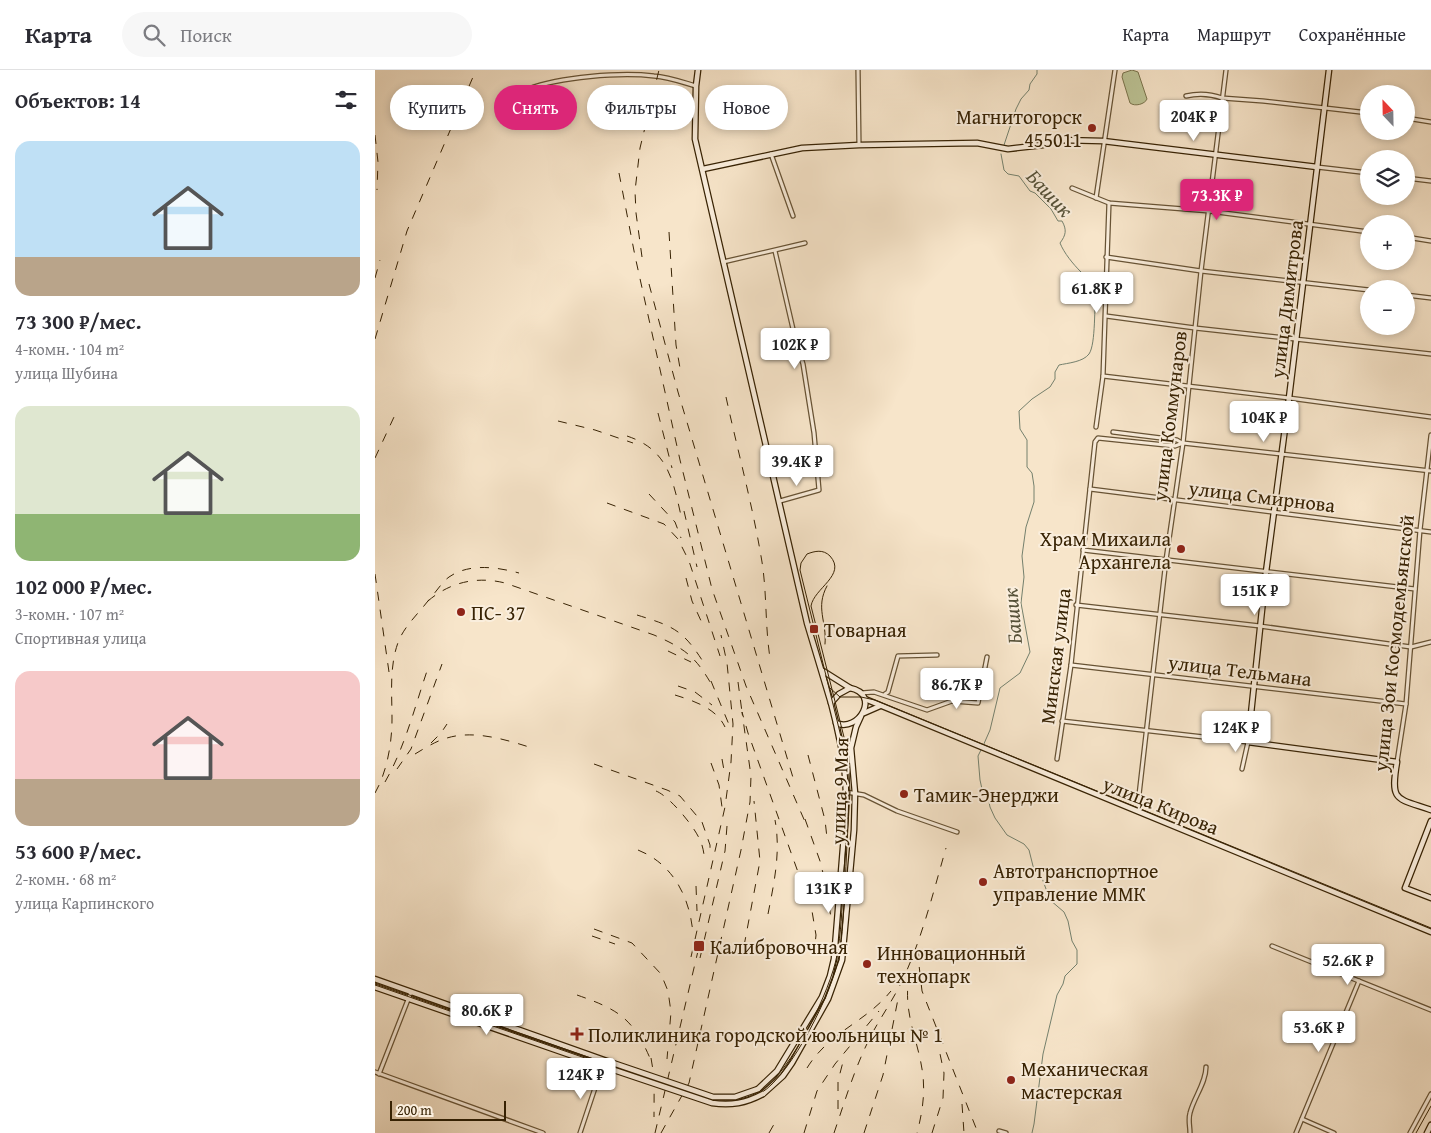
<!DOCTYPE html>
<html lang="ru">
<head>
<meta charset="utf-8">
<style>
  :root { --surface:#fff; --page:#f7f7f7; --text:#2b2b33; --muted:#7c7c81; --line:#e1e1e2; --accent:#db2777 }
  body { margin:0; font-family:"Gentium Book Plus",serif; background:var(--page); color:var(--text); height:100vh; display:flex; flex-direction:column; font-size:19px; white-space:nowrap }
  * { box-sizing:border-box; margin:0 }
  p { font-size:16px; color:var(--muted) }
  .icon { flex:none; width:28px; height:28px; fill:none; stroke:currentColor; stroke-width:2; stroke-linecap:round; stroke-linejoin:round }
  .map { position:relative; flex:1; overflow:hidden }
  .details { display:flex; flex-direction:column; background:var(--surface); width:375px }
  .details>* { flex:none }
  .banner { position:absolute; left:15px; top:15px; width:475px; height:45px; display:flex; gap:10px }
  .needle { width:32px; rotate:338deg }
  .tools { position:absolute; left:985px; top:15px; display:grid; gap:10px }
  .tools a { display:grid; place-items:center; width:55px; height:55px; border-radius:50%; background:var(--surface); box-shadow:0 2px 8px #0003; font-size:25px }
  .scale { position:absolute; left:15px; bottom:12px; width:116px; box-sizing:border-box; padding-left:5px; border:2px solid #372203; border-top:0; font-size:14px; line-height:18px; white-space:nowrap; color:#372203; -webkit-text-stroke:4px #faeedd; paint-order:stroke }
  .price { position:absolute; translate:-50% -42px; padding:0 11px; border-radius:5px; background:#fff; color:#222; font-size:16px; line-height:32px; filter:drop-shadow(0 1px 2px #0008) }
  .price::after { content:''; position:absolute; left:50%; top:30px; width:15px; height:11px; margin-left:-8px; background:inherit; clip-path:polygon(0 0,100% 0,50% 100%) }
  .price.current { background:var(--accent); color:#fff }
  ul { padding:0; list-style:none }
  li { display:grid; align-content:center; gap:10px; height:265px; padding:0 15px }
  li span { display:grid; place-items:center; height:155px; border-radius:15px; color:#555 }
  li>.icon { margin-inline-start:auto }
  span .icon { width:90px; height:90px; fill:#fffc; stroke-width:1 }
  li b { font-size:21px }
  h2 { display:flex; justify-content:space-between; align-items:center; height:60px; padding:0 15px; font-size:21px }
  .tag { padding:0 18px; border-radius:22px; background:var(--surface); box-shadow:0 2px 8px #0003; font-size:18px; line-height:45px }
  .tag.current { background:var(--accent); color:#fff }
  header { display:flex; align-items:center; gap:30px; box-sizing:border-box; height:70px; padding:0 25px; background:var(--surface); border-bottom:1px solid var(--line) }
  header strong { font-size:24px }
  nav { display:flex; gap:28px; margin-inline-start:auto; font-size:18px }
  .search { width:350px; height:45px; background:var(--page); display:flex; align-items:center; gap:12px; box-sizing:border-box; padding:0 18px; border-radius:28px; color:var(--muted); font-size:19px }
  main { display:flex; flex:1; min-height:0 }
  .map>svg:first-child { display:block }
  .garden { fill:#bdc597; stroke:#7a744d }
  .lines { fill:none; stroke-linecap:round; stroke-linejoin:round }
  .stream { stroke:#74806d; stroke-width:1 }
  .street-casing { stroke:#675335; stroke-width:5.5 }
  .secondary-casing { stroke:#372203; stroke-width:7 }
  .street { stroke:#faeedd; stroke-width:3 }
  .secondary { stroke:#faeedd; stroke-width:4.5 }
  .tram { stroke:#372203; stroke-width:1 }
  .rail { stroke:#372203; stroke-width:1; stroke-dasharray:9 9; stroke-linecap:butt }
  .secondary-bridge-casing { stroke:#372203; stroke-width:7; stroke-linecap:butt }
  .secondary-bridge { stroke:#faeedd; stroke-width:4.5 }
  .poi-dot { fill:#8f2418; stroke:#faeedd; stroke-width:2 }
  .labels { text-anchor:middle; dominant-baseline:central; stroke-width:4; stroke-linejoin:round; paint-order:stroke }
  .poi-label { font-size:20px; fill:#372203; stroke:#faeedd; text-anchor:start }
  .street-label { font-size:20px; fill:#372203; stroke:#faeedd }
  .water-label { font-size:21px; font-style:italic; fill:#565138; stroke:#faeedd }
</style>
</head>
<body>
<header>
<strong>Карта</strong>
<div class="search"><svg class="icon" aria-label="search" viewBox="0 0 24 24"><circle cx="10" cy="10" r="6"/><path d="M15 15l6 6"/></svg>Поиск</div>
<nav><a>Карта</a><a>Маршрут</a><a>Сохранённые</a></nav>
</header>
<main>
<section class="details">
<h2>Объектов: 14<svg class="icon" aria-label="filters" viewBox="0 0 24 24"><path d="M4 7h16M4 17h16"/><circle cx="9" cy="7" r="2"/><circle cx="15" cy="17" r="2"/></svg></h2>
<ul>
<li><span style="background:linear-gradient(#bfe0f5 75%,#b9a48a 0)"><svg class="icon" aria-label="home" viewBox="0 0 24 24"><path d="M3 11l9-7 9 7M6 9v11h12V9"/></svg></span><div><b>73 300 ₽/мес.</b><p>4-комн. · 104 m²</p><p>улица Шубина</p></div></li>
<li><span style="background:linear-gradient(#dfe7d0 70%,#8fb573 0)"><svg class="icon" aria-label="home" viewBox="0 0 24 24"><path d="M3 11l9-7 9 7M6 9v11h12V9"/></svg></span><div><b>102 000 ₽/мес.</b><p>3-комн. · 107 m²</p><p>Спортивная улица</p></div></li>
<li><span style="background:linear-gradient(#f6c9c9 70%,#b9a48a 0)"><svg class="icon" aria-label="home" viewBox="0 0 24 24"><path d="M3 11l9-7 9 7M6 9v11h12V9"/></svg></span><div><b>53 600 ₽/мес.</b><p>2-комн. · 68 m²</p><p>улица Карпинского</p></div></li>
</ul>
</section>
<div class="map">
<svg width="1056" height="1063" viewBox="0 0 1056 1063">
  <rect width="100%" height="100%" fill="#f7e5ca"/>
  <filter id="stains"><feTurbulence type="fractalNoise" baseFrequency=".004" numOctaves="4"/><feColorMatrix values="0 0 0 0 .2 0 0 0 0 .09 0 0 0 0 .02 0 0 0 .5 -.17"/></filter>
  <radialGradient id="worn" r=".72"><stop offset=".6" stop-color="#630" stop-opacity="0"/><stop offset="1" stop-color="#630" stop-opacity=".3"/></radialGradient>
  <path class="garden" d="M757 0 763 2 772 29C770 34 760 37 755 33L747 7 748 3Z"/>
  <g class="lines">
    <g class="stream">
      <path d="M629 75 641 39 646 29 654 20 655 14 662 4V0"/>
      <path d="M608 676 615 660 625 618 645 603 655 582 646 533 649 507 647 486 651 457 659 432V416L657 403 652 397V370L645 359 644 341 657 329 675 317 680 309V302L684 295C693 293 708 292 714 284 721 274 719 235 721 220 717 210 713 210 706 202 698 194 689 183 685 173 691 165 692 160 687 151H683L676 139 660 123 655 121 644 106 633 104 629 100 626 84"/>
      <path d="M606 680 603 686 605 710 607 719 613 727 615 737 620 748 632 765 649 774 654 780 659 800 667 808 675 830 689 842 693 851 697 871 702 880V894L690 906 688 914 682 925 668 984 659 1054 657 1063"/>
    </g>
    <g class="street-casing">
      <g id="street">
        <path d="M483 0 484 75"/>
        <path d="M153 19C185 7 245 2 279 6 293 7 307 12 321 16"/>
        <path d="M811 26C823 23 836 24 847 28L888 31 994 43"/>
        <path d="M1031 48 1056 52"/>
        <path d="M396 84 418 146"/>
        <path d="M942 97 994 103"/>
        <path d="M1031 108 1056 111"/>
        <path d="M697 118 734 133 834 141 994 162"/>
        <path d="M721 128 740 0"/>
        <path d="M1031 167 1056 171"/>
        <path d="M400 181 421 272 428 294 439 363 444 420 405 431"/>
        <path d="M731 187 826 201 994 220"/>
        <path d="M348 192 430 173"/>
        <path d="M1031 225 1056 228"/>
        <path d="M731 246 820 258 1056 284"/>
        <path d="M728 306 914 328 1056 347"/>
        <path d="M721 357 728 306 734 133"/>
        <path d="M738 362 802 370 807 373"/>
        <path d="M715 419 1056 462"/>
        <path d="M708 480 1040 519"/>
        <path d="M701 535 885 556 1036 577 1056 572"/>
        <path d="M696 595 1031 634"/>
        <path d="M486 623 499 622 552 640 577 631 603 633 612 587"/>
        <path d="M510 624 513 622 523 586 562 585"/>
        <path d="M687 651 873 672 867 699"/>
        <path d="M682 689 696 595 720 372 723 368 800 376 808 373 1056 401"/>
        <path d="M1022 692 1031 634 1045 460 1056 365"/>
        <path d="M471 722 489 725 522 741 582 762"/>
        <path d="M764 725 791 490 808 373 826 201 851 0"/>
        <path d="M897 876 1056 940"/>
        <path d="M0 1002 168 1063"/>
        <path d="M4 1004 36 922"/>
        <path d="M927 1049 959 1063"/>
        <path d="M624 1061 631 1063"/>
        <path d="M205 1063 225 1003"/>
        <path d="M815 1063C815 1056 813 1050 815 1043 819 1027 831 1013 831 997"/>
        <path d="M921 1063 984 911"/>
        <path d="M1035 1063 1056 1024"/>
      </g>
    </g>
    <g class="secondary-casing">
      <g id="secondary">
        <path d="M323 0 321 16 320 69 432 553 456 633"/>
        <path d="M954 0 914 328 891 502 873 672 1022 692C1015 732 1021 728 1056 740"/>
        <path d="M328 99 427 78 484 75 602 73 633 79 668 75 685 70 728 71 942 97"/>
        <path d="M448 601 475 618"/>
        <path d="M475 618C506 624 484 663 461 653L456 633 464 624Z"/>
        <path d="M490 629 1056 862"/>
        <path d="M489 643 505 636"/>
        <path d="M1056 751 1030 818 1056 828"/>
        <path d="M0 909 232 991"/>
        <path d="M0 917 230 997"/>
        <path d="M383 1019 402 1001 447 927 455 906 459 889 470 753 471 722 469 690 461 653"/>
        <path d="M388 1024 408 1006 417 993 453 929 467 890 479 760 480 723 476 678 481 657 486 646"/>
        <path d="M1052 1063 1056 1055"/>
      </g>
    </g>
    <use href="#street" class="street"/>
    <use href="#secondary" class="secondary"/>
    <g class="tram">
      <path d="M450 574C452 551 440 538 452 516"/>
      <path d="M455 618 465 627H486L500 630 1056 858"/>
      <path d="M0 913 328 1027C348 1032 368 1032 387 1020 416 1001 456 920 462 885 466 863 467 840 468 817 470 785 472 754 474 722L470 683 425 500 426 493 432 484C440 481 448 479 455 486 472 505 439 518 436 536L473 683 475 722C473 755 471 788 470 821 468 843 468 864 464 886 458 921 417 1004 386 1023 368 1034 348 1034 328 1029L0 915"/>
      <path d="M1041 1063 1056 1036"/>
    </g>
    <g class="rail">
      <path d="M0 65 3 92 2 120"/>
      <path d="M244 103 260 186 305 390 337 519 371 616 431 754"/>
      <path d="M294 162 301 275 305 298"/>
      <path d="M267 187 261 143 260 121 265 78 284 0"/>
      <path d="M0 208 5 190"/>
      <path d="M274 214 303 322 419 711"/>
      <path d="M0 269 32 161 101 0"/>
      <path d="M351 327C363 382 378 437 387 492 392 524 390 556 395 588"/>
      <path d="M283 343 297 398"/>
      <path d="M183 351 220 360 258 373"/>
      <path d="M252 366C294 380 298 411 307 450"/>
      <path d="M0 388 19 347"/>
      <path d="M274 424 300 452 306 468"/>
      <path d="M232 433 289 454 303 469 314 491 345 586"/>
      <path d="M309 441 322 497"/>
      <path d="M0 504 14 602"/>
      <path d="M311 508 317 531 327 553"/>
      <path d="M53 531C75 512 102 506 130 513L279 565C311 579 321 587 338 617"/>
      <path d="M262 545C297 556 307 559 327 590"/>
      <path d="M293 581 316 592"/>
      <path d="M336 611 355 657"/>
      <path d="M363 612 367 642"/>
      <path d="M303 616 320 622 337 635"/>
      <path d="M300 625C319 631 341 638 350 657"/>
      <path d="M56 673 66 663 72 654"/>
      <path d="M40 684C50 678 61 671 72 668 98 660 129 669 154 677"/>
      <path d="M433 685 450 750 452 768"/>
      <path d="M347 689 350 706"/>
      <path d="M336 693 344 715 347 737"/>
      <path d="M219 694 292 720 305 726 327 752 335 775V786"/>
      <path d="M22 699 36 679 67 594"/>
      <path d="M10 712C30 677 40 636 53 598"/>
      <path d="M281 721C294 726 318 755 324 768 328 775 329 784 330 792"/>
      <path d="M0 723C12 702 17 673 17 649 17 623 14 595 24 570 31 554 46 541 56 527 62 521 67 512 74 507 94 493 122 497 144 503"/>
      <path d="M430 749 445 791 451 815 456 848"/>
      <path d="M263 780C298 794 315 827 318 864"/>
      <path d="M321 816 322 841"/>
      <path d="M393 844C399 813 406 782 400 750"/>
      <path d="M219 859 257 873 286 904 293 921 296 942 292 989"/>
      <path d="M217 866 240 874"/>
      <path d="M369 876 385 791 379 731"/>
      <path d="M544 879V895L547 921 603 1063"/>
      <path d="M316 887 350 737 356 692 358 654 352 593 346 565"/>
      <path d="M325 888 350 781 352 756"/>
      <path d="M535 903C526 941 544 970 548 1006 550 1026 547 1044 542 1063"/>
      <path d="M202 925C245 940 259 949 277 993"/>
      <path d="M276 988C280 1008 279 1027 279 1047"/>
      <path d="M432 998C455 961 490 953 516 921"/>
      <path d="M587 1034 589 1063"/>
      <path d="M463 1039V1011L469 988"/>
      <path d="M280 1063 323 881"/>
      <path d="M286 1063 314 1013 366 780 375 732 376 706 367 642 373 663 437 841 441 865 439 885"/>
      <path d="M394 1063 402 1049"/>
      <path d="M429 1063 442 1021 460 994 504 941"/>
      <path d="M459 1063C471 1028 481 993 499 960 508 944 519 928 527 911 547 869 558 823 571 778"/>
      <path d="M489 1063 508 1005 524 924"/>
      <path d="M557 1063 568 1028 569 1003 564 979"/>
    </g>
    <g class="secondary-bridge-casing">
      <g id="secondary-bridge">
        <path d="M232 991 338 1027H360L383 1019"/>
        <path d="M230 997 337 1033C356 1036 371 1033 388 1024"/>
      </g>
    </g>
    <use href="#secondary-bridge" class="secondary-bridge"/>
  </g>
  <g class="poi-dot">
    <circle cx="717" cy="58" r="5"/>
    <circle cx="806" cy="479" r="5"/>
    <circle cx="86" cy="542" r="5"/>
    <rect x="434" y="554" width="10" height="10" rx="2.5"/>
    <circle cx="529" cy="724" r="5"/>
    <circle cx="608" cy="812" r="5"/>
    <rect x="318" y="870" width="12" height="12" rx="2.5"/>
    <circle cx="492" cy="894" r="5"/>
    <path d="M199.5 956.5h5v5h5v5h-5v5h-5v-5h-5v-5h5z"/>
    <circle cx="636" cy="1010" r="5"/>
  </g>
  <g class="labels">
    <g class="poi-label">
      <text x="707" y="46" text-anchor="end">Магнитогорск<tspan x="707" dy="23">455011</tspan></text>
      <text x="796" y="468" text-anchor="end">Храм Михаила<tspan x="796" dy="23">Архангела</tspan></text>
      <text x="96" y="542">ПС- 37</text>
      <text x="449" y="559">Товарная</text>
      <text x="539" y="724">Тамик-Энерджи</text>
      <text x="618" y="800">Автотранспортное<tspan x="618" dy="23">управление ММК</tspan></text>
      <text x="335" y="876">Калибровочная</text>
      <text x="502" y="882">Инновационный<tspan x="502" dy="23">технопарк</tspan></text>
      <text x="213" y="964">Поликлиника городской юольницы № 1</text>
      <text x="646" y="998">Механическая<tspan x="646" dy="23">мастерская</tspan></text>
    </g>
    <g class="street-label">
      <text transform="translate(911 229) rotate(-83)">улица Димитрова</text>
      <text transform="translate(794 346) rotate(-83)">улица Коммунаров</text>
      <text transform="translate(887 426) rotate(7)">улица Смирнова</text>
      <text transform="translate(1018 573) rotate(-84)">улица Зои Космодемьянской</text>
      <text transform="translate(680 586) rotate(-83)">Минская улица</text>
      <text transform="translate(865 600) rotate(7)">улица Тельмана</text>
      <text transform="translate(464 721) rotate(-88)">улица 9 Мая</text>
      <text transform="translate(786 735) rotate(22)">улица Кирова</text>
    </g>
    <g class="water-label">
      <text transform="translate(675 123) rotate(47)">Башик</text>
      <text transform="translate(637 546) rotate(-95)">Башик</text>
    </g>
  </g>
  <rect width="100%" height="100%" filter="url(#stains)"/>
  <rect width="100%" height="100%" fill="url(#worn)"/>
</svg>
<div class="tools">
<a><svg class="needle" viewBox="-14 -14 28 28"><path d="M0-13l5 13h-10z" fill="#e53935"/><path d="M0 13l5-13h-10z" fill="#7c7c81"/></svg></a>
<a><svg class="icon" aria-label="layers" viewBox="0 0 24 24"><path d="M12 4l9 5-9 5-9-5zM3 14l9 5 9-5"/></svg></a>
<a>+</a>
<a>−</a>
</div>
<div class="scale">200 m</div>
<b class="price" style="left:819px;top:72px">204K ₽</b>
<b class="price current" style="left:842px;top:151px">73.3K ₽</b>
<b class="price" style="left:722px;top:244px">61.8K ₽</b>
<b class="price" style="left:420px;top:300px">102K ₽</b>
<b class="price" style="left:889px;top:373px">104K ₽</b>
<b class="price" style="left:422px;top:417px">39.4K ₽</b>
<b class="price" style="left:880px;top:546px">151K ₽</b>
<b class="price" style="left:582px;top:640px">86.7K ₽</b>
<b class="price" style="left:861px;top:683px">124K ₽</b>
<b class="price" style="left:454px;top:844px">131K ₽</b>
<b class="price" style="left:973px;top:916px">52.6K ₽</b>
<b class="price" style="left:112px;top:966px">80.6K ₽</b>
<b class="price" style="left:944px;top:983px">53.6K ₽</b>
<b class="price" style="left:206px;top:1030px">124K ₽</b>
<div class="banner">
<a class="tag">Купить</a>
<a class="tag current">Снять</a>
<a class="tag">Фильтры</a>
<a class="tag">Новое</a>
</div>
</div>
</main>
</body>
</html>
